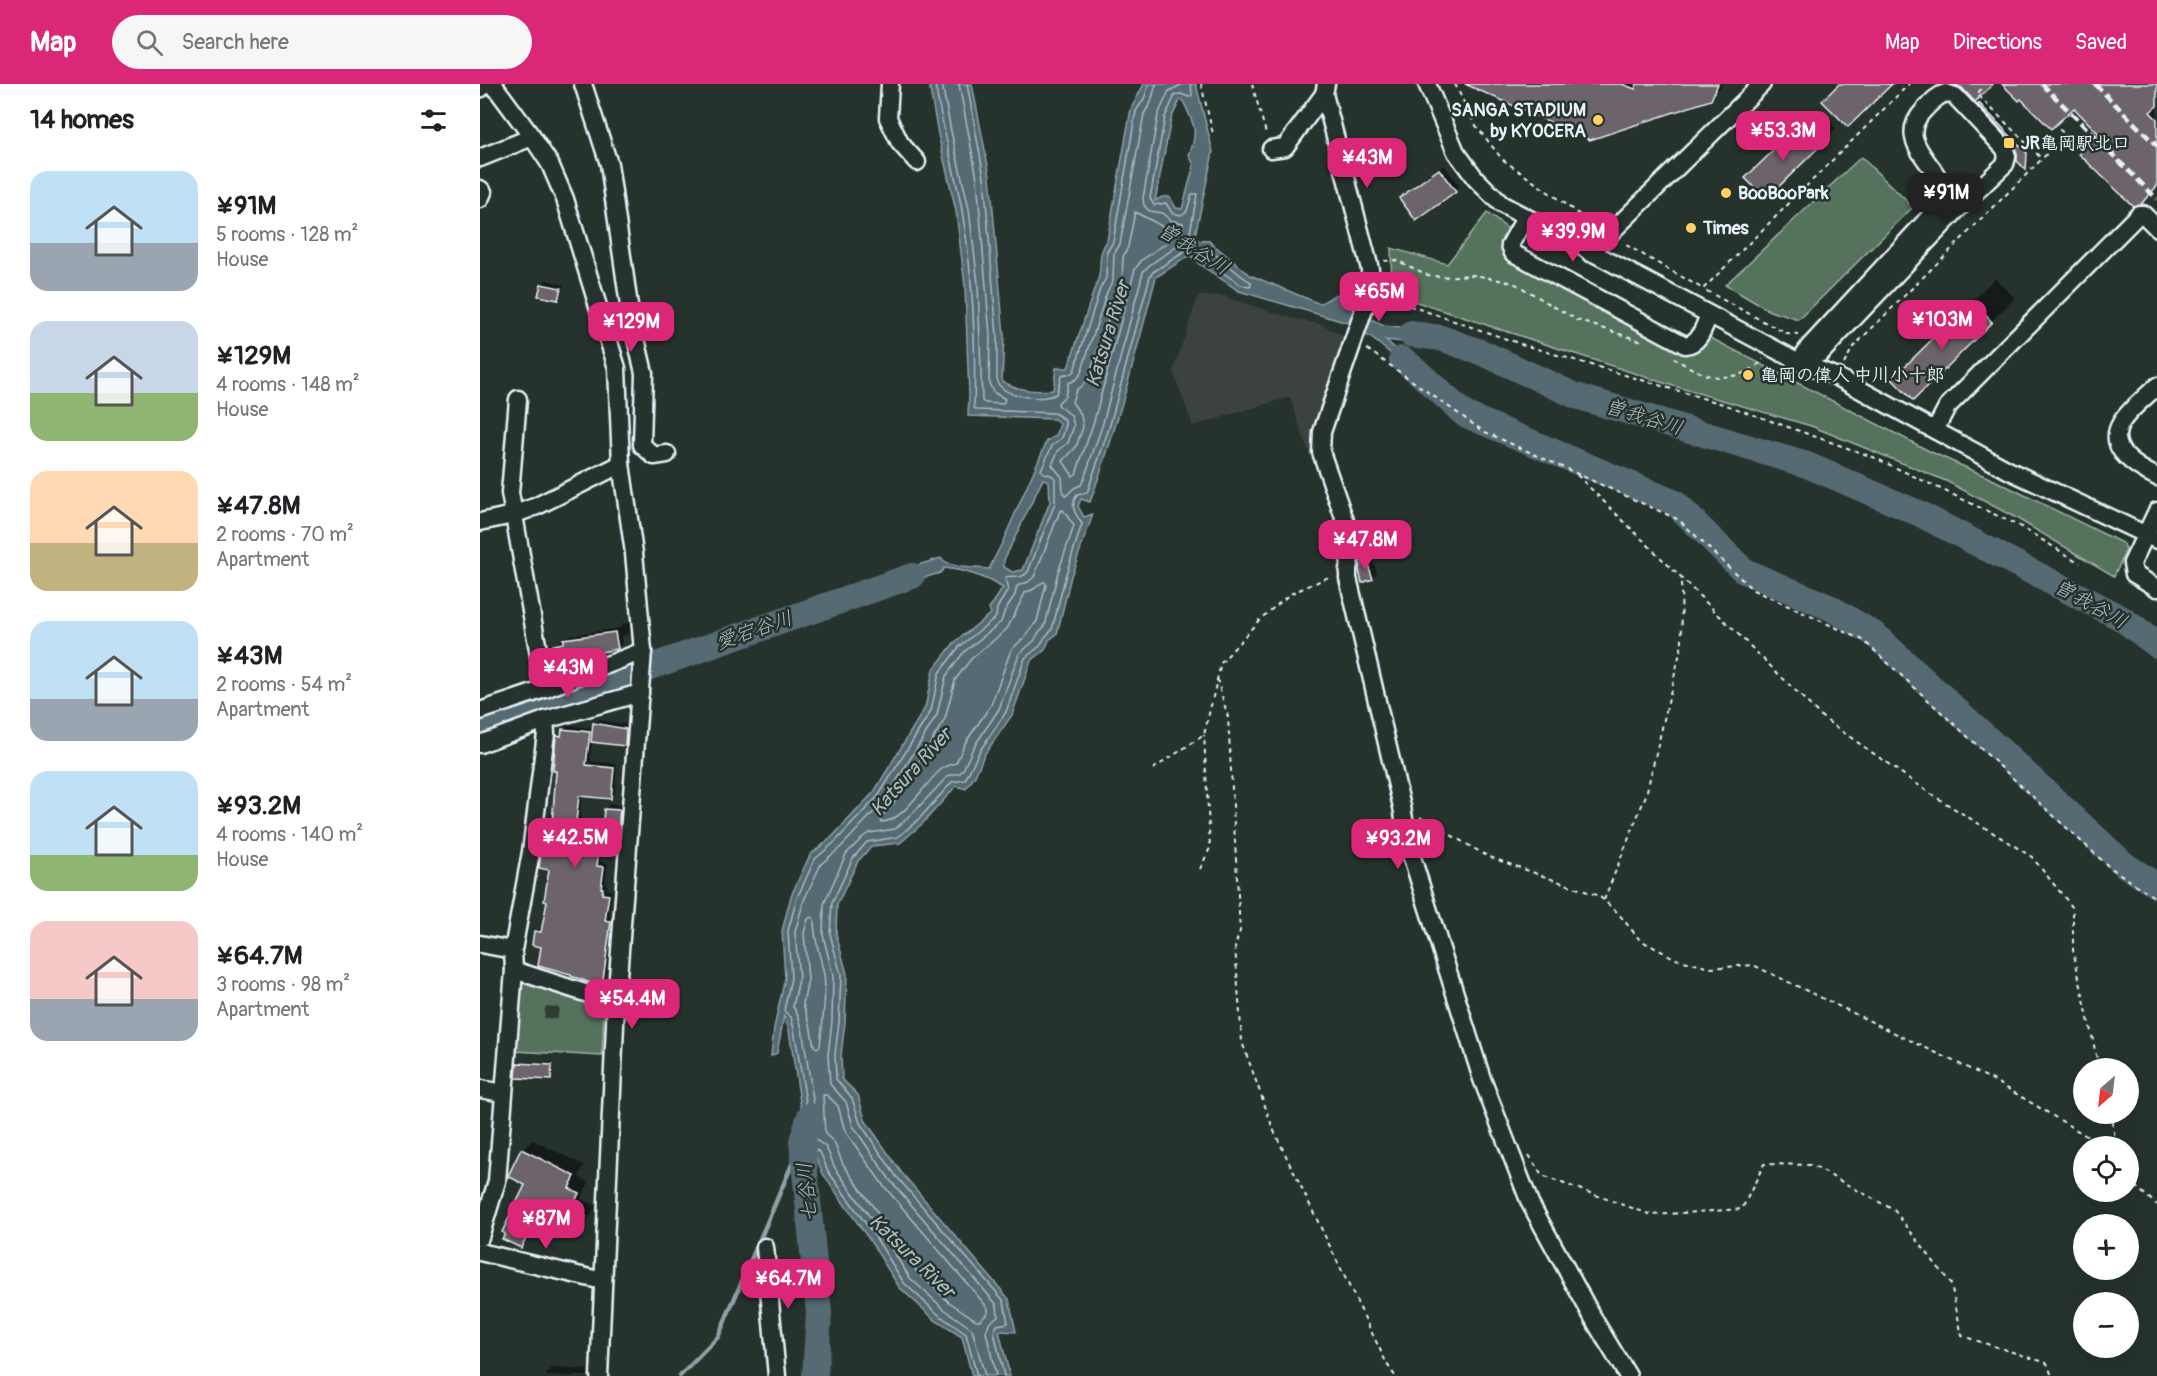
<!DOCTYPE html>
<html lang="en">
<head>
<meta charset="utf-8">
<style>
  :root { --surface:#fff; --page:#f6f6f6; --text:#202124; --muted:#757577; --accent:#db2777 }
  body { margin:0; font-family:Pangolin,"Klee One",sans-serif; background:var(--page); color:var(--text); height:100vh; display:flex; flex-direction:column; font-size:22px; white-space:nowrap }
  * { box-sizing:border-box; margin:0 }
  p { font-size:20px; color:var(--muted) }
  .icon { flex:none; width:33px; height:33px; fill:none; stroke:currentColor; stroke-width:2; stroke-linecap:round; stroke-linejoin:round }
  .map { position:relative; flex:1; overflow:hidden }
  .panel { display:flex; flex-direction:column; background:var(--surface); width:480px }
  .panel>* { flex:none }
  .needle { width:39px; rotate:208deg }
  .buttons { position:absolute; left:1593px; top:974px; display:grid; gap:12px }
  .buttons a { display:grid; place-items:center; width:66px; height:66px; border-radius:50%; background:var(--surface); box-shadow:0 6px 24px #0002; font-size:30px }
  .price { position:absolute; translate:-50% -51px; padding:0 14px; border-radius:12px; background:var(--accent); color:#fff; font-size:20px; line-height:39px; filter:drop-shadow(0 2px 3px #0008) }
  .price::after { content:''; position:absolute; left:50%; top:36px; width:18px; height:14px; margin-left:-9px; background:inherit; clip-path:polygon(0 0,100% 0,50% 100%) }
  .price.active { background:#222; color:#fff }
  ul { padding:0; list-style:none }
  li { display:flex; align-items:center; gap:18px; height:150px; padding:0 30px }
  li span { display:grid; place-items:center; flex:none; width:168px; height:120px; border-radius:18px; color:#555 }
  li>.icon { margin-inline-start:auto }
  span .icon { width:72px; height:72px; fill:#fffc; stroke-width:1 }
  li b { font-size:26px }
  h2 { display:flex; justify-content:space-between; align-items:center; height:72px; padding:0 30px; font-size:26px }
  header { display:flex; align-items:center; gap:36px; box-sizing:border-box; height:84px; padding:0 30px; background:var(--accent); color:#fff }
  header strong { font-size:28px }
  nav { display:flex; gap:33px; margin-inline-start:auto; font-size:21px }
  .search { width:420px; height:54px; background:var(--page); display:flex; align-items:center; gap:15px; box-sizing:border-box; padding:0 21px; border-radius:33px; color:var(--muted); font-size:22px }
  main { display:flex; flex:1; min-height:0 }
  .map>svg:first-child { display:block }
  .built { fill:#3b4240 }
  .green { fill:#55735b; stroke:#9eb2aa; stroke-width:1.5 }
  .water { fill:#556b73; stroke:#90a1a8; stroke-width:1.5; fill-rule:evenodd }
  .shadow { fill:#0007 }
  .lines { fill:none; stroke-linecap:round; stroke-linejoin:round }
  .shore { stroke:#adbbc3; stroke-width:1.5 }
  .stream { stroke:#90a1a8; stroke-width:4.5 }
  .river { stroke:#556b73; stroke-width:26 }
  .building { fill:#6d646b; stroke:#e8f1f8; stroke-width:1.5 }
  .minor-casing { stroke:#e8f1f8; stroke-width:21 }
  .major-casing { stroke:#e8f1f8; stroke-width:26 }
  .path { stroke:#e8f1f8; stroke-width:2; stroke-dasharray:4.5 4.5; stroke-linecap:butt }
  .minor { stroke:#26332d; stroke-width:16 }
  .major { stroke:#26332d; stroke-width:21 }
  .rail { stroke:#e8f1f8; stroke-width:4.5; stroke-dasharray:9 4.5; stroke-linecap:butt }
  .poi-dot { fill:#ffd166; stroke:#26332d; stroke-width:2 }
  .labels { text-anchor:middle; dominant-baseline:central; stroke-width:5; stroke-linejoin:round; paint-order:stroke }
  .poi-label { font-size:18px; font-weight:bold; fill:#e8f1f8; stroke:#26332d; text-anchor:start }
  .water-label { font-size:20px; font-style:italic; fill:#adbbc3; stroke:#26332d }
</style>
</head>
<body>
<header>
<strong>Map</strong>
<div class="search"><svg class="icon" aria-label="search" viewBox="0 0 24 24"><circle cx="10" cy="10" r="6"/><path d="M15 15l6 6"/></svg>Search here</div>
<nav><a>Map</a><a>Directions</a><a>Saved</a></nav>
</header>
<main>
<section class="panel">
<h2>14 homes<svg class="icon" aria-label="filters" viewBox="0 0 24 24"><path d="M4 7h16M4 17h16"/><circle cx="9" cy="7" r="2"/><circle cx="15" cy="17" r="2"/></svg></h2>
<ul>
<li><span style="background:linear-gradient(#bfe0f5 60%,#9aa5b1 0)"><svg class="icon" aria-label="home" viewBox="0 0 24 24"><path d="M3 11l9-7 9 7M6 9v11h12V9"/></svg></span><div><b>¥91M</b><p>5 rooms · 128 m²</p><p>House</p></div></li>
<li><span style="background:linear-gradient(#c9d6e8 60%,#8fb573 0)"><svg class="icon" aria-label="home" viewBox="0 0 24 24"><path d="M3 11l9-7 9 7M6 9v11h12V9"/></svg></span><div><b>¥129M</b><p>4 rooms · 148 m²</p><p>House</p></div></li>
<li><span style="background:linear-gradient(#ffd9b3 60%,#c2b280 0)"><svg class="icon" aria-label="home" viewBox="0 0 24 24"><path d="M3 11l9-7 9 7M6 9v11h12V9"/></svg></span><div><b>¥47.8M</b><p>2 rooms · 70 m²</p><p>Apartment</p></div></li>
<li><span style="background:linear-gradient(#bfe0f5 65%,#9aa5b1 0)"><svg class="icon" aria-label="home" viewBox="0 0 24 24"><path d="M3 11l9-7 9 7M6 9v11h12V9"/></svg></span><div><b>¥43M</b><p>2 rooms · 54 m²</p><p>Apartment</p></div></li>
<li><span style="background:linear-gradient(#bfe0f5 70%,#8fb573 0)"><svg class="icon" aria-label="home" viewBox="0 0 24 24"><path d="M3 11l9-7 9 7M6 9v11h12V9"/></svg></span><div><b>¥93.2M</b><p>4 rooms · 140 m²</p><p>House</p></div></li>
<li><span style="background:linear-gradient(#f6c9c9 65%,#9aa5b1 0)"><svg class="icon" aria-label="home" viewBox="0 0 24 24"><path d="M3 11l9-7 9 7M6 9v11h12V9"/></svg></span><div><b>¥64.7M</b><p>3 rooms · 98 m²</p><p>Apartment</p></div></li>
</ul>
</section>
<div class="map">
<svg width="1677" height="1292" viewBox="0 0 1677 1292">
  <rect width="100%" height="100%" fill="#26332d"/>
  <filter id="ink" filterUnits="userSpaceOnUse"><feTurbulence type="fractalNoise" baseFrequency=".0167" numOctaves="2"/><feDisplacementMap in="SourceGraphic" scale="12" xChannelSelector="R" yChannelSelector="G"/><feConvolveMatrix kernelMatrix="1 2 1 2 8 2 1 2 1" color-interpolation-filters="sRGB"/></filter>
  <g filter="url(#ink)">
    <path class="built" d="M718 212H742L812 234 841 240 870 256 836 371 831 375 810 313 713 342 693 288Z"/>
    <g class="green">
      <path d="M1381 73 1433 123 1319 236 1290 227 1245 201Z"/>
      <path d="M1007 129 1032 148 1025 159 1217 265 1224 260 1227 252 1451 368 1514 396 1644 460 1646 466 1634 492 1536 434 1466 397 1331 342 1187 300 912 210 911 164 967 180Z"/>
      <path d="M45 897 119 920 124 928 122 972 34 967 38 903Z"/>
    </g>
    <path class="water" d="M449 0H492L510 92 524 252 522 297C538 307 555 308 573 306L576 284H588L615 203C625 185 615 173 627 157L651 25 664 0H716L733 68 714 156 729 157 770 191 840 220 856 210 875 220 893 237 904 242 969 250 963 259 947 257 942 260 905 256 937 282 949 294 946 299 898 259 871 240 759 207 719 180 710 171 676 193C656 269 637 345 610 418L601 415 598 422 604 433 613 430 591 492 577 550 569 556 565 566 551 577 532 631 504 671 495 692 486 705 476 702 443 739 420 759 392 762 378 777 357 821 356 850 367 890 365 938 361 971 362 995 378 1011 385 1036 421 1088 529 1215 536 1248 519 1247 530 1292H492L482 1253 455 1236 419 1203 391 1158 343 1090 335 1070 332 1071 340 1143 334 1151 324 1097 322 1031 309 946 304 932 297 969 291 972 294 944 305 894 302 847 311 812 330 771 351 754 394 708 445 624 453 586 474 559 511 529 509 525 523 504C505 493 485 486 464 484L460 489 401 506 396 502 410 494 423 493 438 481 461 474 465 479 480 483 509 485 523 457 567 357 576 352 580 340 574 335 488 332 489 312 485 202 476 127 458 50ZM700 16 703 17C714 40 719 46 709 71L714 81 702 125 696 124 690 113H682L675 117 691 35ZM563 395 569 397 570 418 543 486 532 488 524 483V476Z"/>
    <g class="shadow">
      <path d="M991 0H1243L1230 15Z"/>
      <path d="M1524 0H1677V20L1674 22 1677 25V106L1594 22Z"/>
      <path d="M1502 18 1548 66 1546 84 1534 57 1500 21Z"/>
      <path d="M1337 26 1356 44 1286 113 1268 94Z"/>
      <path d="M964 81 979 102 975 107 926 109Z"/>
      <path d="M1515 194 1535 214 1433 315 1414 295Z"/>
      <path d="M66 196 84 201 81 211 77 215 62 200Z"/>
      <path d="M890 468 897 489 892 494 882 474Z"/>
      <path d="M152 538V548L141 552 142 559 137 564 109 568V571L104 576 74 561 89 551 140 544 142 540Z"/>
      <path d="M119 636 150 641 148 656 144 660 112 657 110 677 137 680 135 709 131 713 102 711 99 742 124 744 125 725 130 720 144 722 143 741 138 746 125 744 120 778 128 779 125 800H127L126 806 132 807 129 833 135 834 125 897 121 901 62 861 55 848 60 844H64L69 816 71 785 64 758 73 752 78 652 87 641 114 644 115 640Z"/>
      <path d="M67 922 79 923 78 933 76 935 64 934 65 924Z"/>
      <path d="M41 978 73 979V992L71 994 39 980Z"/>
      <path d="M53 1056 104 1081 99 1093 109 1098 101 1115 115 1122 111 1132 100 1142 94 1139 82 1152 57 1139 51 1152 40 1162 47 1101 42 1066Z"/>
      <path d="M72 1284 112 1286 111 1292H67V1289Z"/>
    </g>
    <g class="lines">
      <g class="shore">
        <path d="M455 0C462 42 474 84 482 126 493 191 496 259 494 324L497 326 574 329 584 335 586 341 582 354 572 362 561 386 563 389 571 391 575 394V419L548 488C541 496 532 492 525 494L528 506 517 524 516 533 479 563 459 589 451 627 399 711 355 758 335 775 317 814 308 847 311 894 304 927 311 933 314 945 328 1030 329 1063 340 1068 348 1087 396 1154 424 1199 459 1231 486 1250 497 1292"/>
        <path d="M462 0 471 47 489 125 498 200 502 317 505 319 523 320 525 315 513 308 509 299 510 252 497 94 479 0"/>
        <path d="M487 0 504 93 517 252V298C526 314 561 317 576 310L581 292 590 290 594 287 620 205 626 194 627 168 633 158 656 27 664 15 669 0"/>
        <path d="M676 0 671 18 664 30 640 160 634 170 633 196 627 208 601 289 596 295 588 299 585 312 578 319 579 322 591 331 594 342 588 359 578 367 572 381 582 393 583 409 586 412 594 404 601 401 604 395 623 339 663 188C672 175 690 170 701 159L703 139 690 136 682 129 669 127 664 121 663 114 678 31 689 7 703 0"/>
        <path d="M655 128 691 147 692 155 662 176 655 185 614 337 596 390 593 392 583 377 596 363 603 343 601 331 592 318 596 306 604 300 609 292 636 212 642 199 643 173 648 163Z"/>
        <path d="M717 162C735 164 753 189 771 198V202L769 203 761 201 723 175 714 166Z"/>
        <path d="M561 499 565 498 566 501 557 537 547 551 531 566 511 621 485 659 476 679C472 680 467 682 463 684 445 697 425 738 401 738L400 734 413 720 465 635 475 596 491 575 527 545 545 509 554 505Z"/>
        <path d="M331 833 334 835C334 857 340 870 344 891 347 912 342 941 340 962L337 964 334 962 330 940 323 920 328 896 324 849 328 835Z"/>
        <path d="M343 1011H347L358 1022 365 1047 403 1101 508 1224V1228L500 1236H496L469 1218 437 1188 409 1145 363 1080 354 1058 345 1050Z"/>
        <path d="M505 1292 492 1245 464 1225 430 1194 402 1150 355 1084 346 1063 336 1056 335 1028 322 944 318 931 313 923 319 895 315 848 324 816 341 780 361 763 405 716 457 631 466 592 484 568 521 538 525 526 535 511 537 502 548 498 554 493 580 427 583 426 594 442 578 488 565 542 559 548 554 557 539 570 519 625 493 664 483 686 480 689 468 692 433 729 415 745 389 749 383 753 366 770 344 820 343 851 353 892 352 937 348 971 350 1000 366 1018 373 1042 410 1096 517 1221 518 1232 509 1239 506 1248 516 1292"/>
        <path d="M524 1292 514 1248 517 1241 528 1239 524 1217 416 1092 380 1039 372 1014 356 995 355 970 359 938 361 891 350 850 352 819 373 774 387 758 418 753 439 735 472 698 485 696 499 668 526 628 545 574 560 562 565 553 572 546 586 490 602 440C596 430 589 423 597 411L607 409 630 341 670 192 673 188 712 163 709 154 717 110H712L707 127 701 131 692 129 686 119 674 121 670 114 685 33 695 11 701 10 709 13 712 12 711 0"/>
      </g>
      <path class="stream" d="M200 1292 238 1253 322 1057"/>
      <g class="river">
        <path d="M931 250 961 254 1003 269 1096 312 1327 381 1438 429 1641 534 1677 561"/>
        <path d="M922 275 936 286 984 330 1195 419 1264 487 1351 524 1394 550 1645 781 1677 802"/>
        <path d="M0 642 432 492"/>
        <path d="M330 1032 322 1057 339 1229 335 1292"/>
      </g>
    </g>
    <g class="building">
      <path d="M985 0H1142L1155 5 1157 0H1238L1231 16 1110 56Z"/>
      <path d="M1359 0H1412L1368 43 1342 17Z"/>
      <path d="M1472 0H1513L1495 18 1482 4Z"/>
      <path d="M1522 0H1677V22L1670 28 1677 35V102L1661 120 1653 122 1599 70 1618 49 1594 24 1571 45 1541 15 1539 17Z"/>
      <path d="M1499 19 1547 69 1546 86 1537 77V70L1533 58 1498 21Z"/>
      <path d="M1320 41 1341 61 1286 115 1265 94Z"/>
      <path d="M959 85 976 108 936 137 919 114Z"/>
      <path d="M61 200 81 204 78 216 58 212Z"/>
      <path d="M1491 217 1512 238 1433 317 1412 295Z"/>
      <path d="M885 472 893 495 882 499 879 486 881 473Z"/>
      <path d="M135 548 138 565 104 571 105 577 76 581 73 561 83 559V555Z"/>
      <path d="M113 639 146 645 145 662 111 658Z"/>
      <path d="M82 645 110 648 106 681 134 684 131 715 99 712 95 746 121 748 117 782 124 783 121 804H123L122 810 129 811 125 837 131 838 122 903 91 892V891L58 882 61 863 52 861 54 847 61 848 67 818 64 817 69 786 59 784 63 758H69V753L71 754 76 687H73L76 651 81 652Z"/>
      <path d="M124 725 140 726 138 747 122 746Z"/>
      <path d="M37 979 72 981 71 996 36 994Z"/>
      <path d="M41 1065 95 1092 89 1104 99 1109 91 1126 106 1133 100 1144 90 1139 82 1154 53 1139 41 1164 22 1155 25 1150 22 1148 45 1101 28 1092Z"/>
    </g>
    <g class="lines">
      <g class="minor-casing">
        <g id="minor">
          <path d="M13 0 52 53 70 80 85 115 137 284 141 380 154 469 163 567 136 919 119 1292"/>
          <path d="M103 0 129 80 150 229 164 289 162 361 174 372 187 370"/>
          <path d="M410 0 408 34 420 59 437 78"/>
          <path d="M846 0 844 10 890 185V208L842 348 841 368 869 448 872 464 868 485V494L922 723 929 764 1002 995 1050 1119 1117 1241 1148 1292"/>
          <path d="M947 0 976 68 995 94 1021 120 1319 278 1357 293 1528 386 1677 456"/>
          <path d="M1466 9 1475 12 1525 65 1527 73 1525 80 1475 128 1341 269 1319 278 1329 263 1458 124 1463 103C1451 75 1416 55 1444 26 1451 19 1456 12 1466 9Z"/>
          <path d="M791 65 805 63 844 10"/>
          <path d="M0 74 52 53"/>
          <path d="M0 105 3 108 0 115"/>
          <path d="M1045 134 1030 161 1033 169 1205 261C1220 260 1224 242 1229 231"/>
          <path d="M1110 169 1282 0"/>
          <path d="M1677 302C1666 313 1649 325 1641 339 1625 365 1658 384 1677 393"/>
          <path d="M38 315 30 409 65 605"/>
          <path d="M1455 346 1467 323 1659 130H1663L1677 144"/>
          <path d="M1677 427 1652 479 1654 490 1677 504"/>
          <path d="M0 438 33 431 57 422 141 380"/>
          <path d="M0 627 65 605 163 567"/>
          <path d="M0 660 65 636 160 609"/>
          <path d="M0 860 33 866"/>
          <path d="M34 886 136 919"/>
          <path d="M0 1005 23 1009"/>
          <path d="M0 1153 17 1097 34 886 33 866 51 768 66 649 65 636"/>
          <path d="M285 1163 297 1292"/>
          <path d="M0 1168 123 1197"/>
        </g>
      </g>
      <g class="major-casing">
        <path id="major" d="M0 2 2 0"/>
      </g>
      <g class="path">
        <path d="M721 0 733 50"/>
        <path d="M772 0 786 49"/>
        <path d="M975 0 994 39 1022 75 1117 143"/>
        <path d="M1501 5 1497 10 1562 75"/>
        <path d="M1146 161 1223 205"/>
        <path d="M904 177 916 176 948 191 961 193 995 191 1034 199 1097 236 1165 258"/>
        <path d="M904 213 1047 262 1246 321 1393 373 1541 443 1600 479"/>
        <path d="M1319 251 1307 250 1223 205 1429 0"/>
        <path d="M887 265 1003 347 1199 436 1273 506 1383 556 1628 782 1677 815"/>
        <path d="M1193 274C1204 280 1215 287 1227 291 1244 296 1273 291 1283 275"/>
        <path d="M1364 280 1373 263 1586 51 1575 42"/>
        <path d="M1097 391 1343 634 1451 710 1552 773 1593 824V866L1619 984"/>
        <path d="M737 595 748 633 760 847 755 862 762 958 794 1047 907 1280 915 1292"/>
        <path d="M673 685 724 651 741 579 779 536 810 510 851 492"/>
        <path d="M940 733 1007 772 1119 812 1138 829 1160 856 1196 875 1230 884 1273 881 1515 997 1623 1062"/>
        <path d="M720 785 730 764 724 651"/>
        <path d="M1124 816 1166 711 1202 560 1201 495"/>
        <path d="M1630 1029 1637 1062"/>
        <path d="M1049 1071 1062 1092 1172 1131 1262 1125 1284 1080 1331 1081 1414 1126 1471 1200 1482 1252 1567 1279 1572 1292"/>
        <path d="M1648 1096 1677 1121"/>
      </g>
      <use href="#minor" class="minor"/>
      <use href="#major" class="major"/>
      <g class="rail">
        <path d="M1562 0 1677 115"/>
        <path d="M1615 0 1677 62"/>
      </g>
    </g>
  </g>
  <g class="poi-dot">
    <circle cx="1118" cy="36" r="6"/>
    <rect x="1523" y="53" width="12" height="12" rx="3"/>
    <circle cx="1246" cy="109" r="6"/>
    <circle cx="1211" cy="144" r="6"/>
    <circle cx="1268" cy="291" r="6"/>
  </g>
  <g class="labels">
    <g class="poi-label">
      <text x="1106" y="26" text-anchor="end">SANGA STADIUM<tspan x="1106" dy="21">by KYOCERA</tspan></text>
      <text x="1541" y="59">JR亀岡駅北口</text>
      <text x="1258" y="109">BooBooPark</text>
      <text x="1223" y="144">Times</text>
      <text x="1280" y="291">亀岡の偉人 中川小十郎</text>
    </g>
    <g class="water-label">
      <text transform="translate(714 165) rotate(32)">曽我谷川</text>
      <text transform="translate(628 250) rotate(-73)">Katsura River</text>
      <text transform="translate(1164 333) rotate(17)">曽我谷川</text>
      <text transform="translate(1611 520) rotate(29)">曽我谷川</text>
      <text transform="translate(274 546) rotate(-19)">愛宕谷川</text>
      <text transform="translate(431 688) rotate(-48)">Katsura River</text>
      <text transform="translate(327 1108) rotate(-96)">七谷川</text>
      <text transform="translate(432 1172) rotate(44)">Katsura River</text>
    </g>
  </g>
</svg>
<div class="buttons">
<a><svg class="needle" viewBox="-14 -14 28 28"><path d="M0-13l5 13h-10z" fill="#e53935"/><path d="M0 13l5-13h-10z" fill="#757577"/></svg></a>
<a><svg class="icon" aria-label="locate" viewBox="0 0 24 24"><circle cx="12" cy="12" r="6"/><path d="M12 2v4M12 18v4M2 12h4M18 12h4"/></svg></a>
<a>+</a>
<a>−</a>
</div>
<b class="price" style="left:1303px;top:78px">¥53.3M</b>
<b class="price" style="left:887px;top:105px">¥43M</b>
<b class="price active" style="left:1466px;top:140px">¥91M</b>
<b class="price" style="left:1093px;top:179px">¥39.9M</b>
<b class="price" style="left:899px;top:239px">¥65M</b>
<b class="price" style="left:1462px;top:267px">¥103M</b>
<b class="price" style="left:151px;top:269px">¥129M</b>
<b class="price" style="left:885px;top:487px">¥47.8M</b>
<b class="price" style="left:88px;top:615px">¥43M</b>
<b class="price" style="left:95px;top:785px">¥42.5M</b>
<b class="price" style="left:918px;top:786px">¥93.2M</b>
<b class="price" style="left:152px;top:946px">¥54.4M</b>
<b class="price" style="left:66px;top:1166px">¥87M</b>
<b class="price" style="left:308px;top:1226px">¥64.7M</b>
</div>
</main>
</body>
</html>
